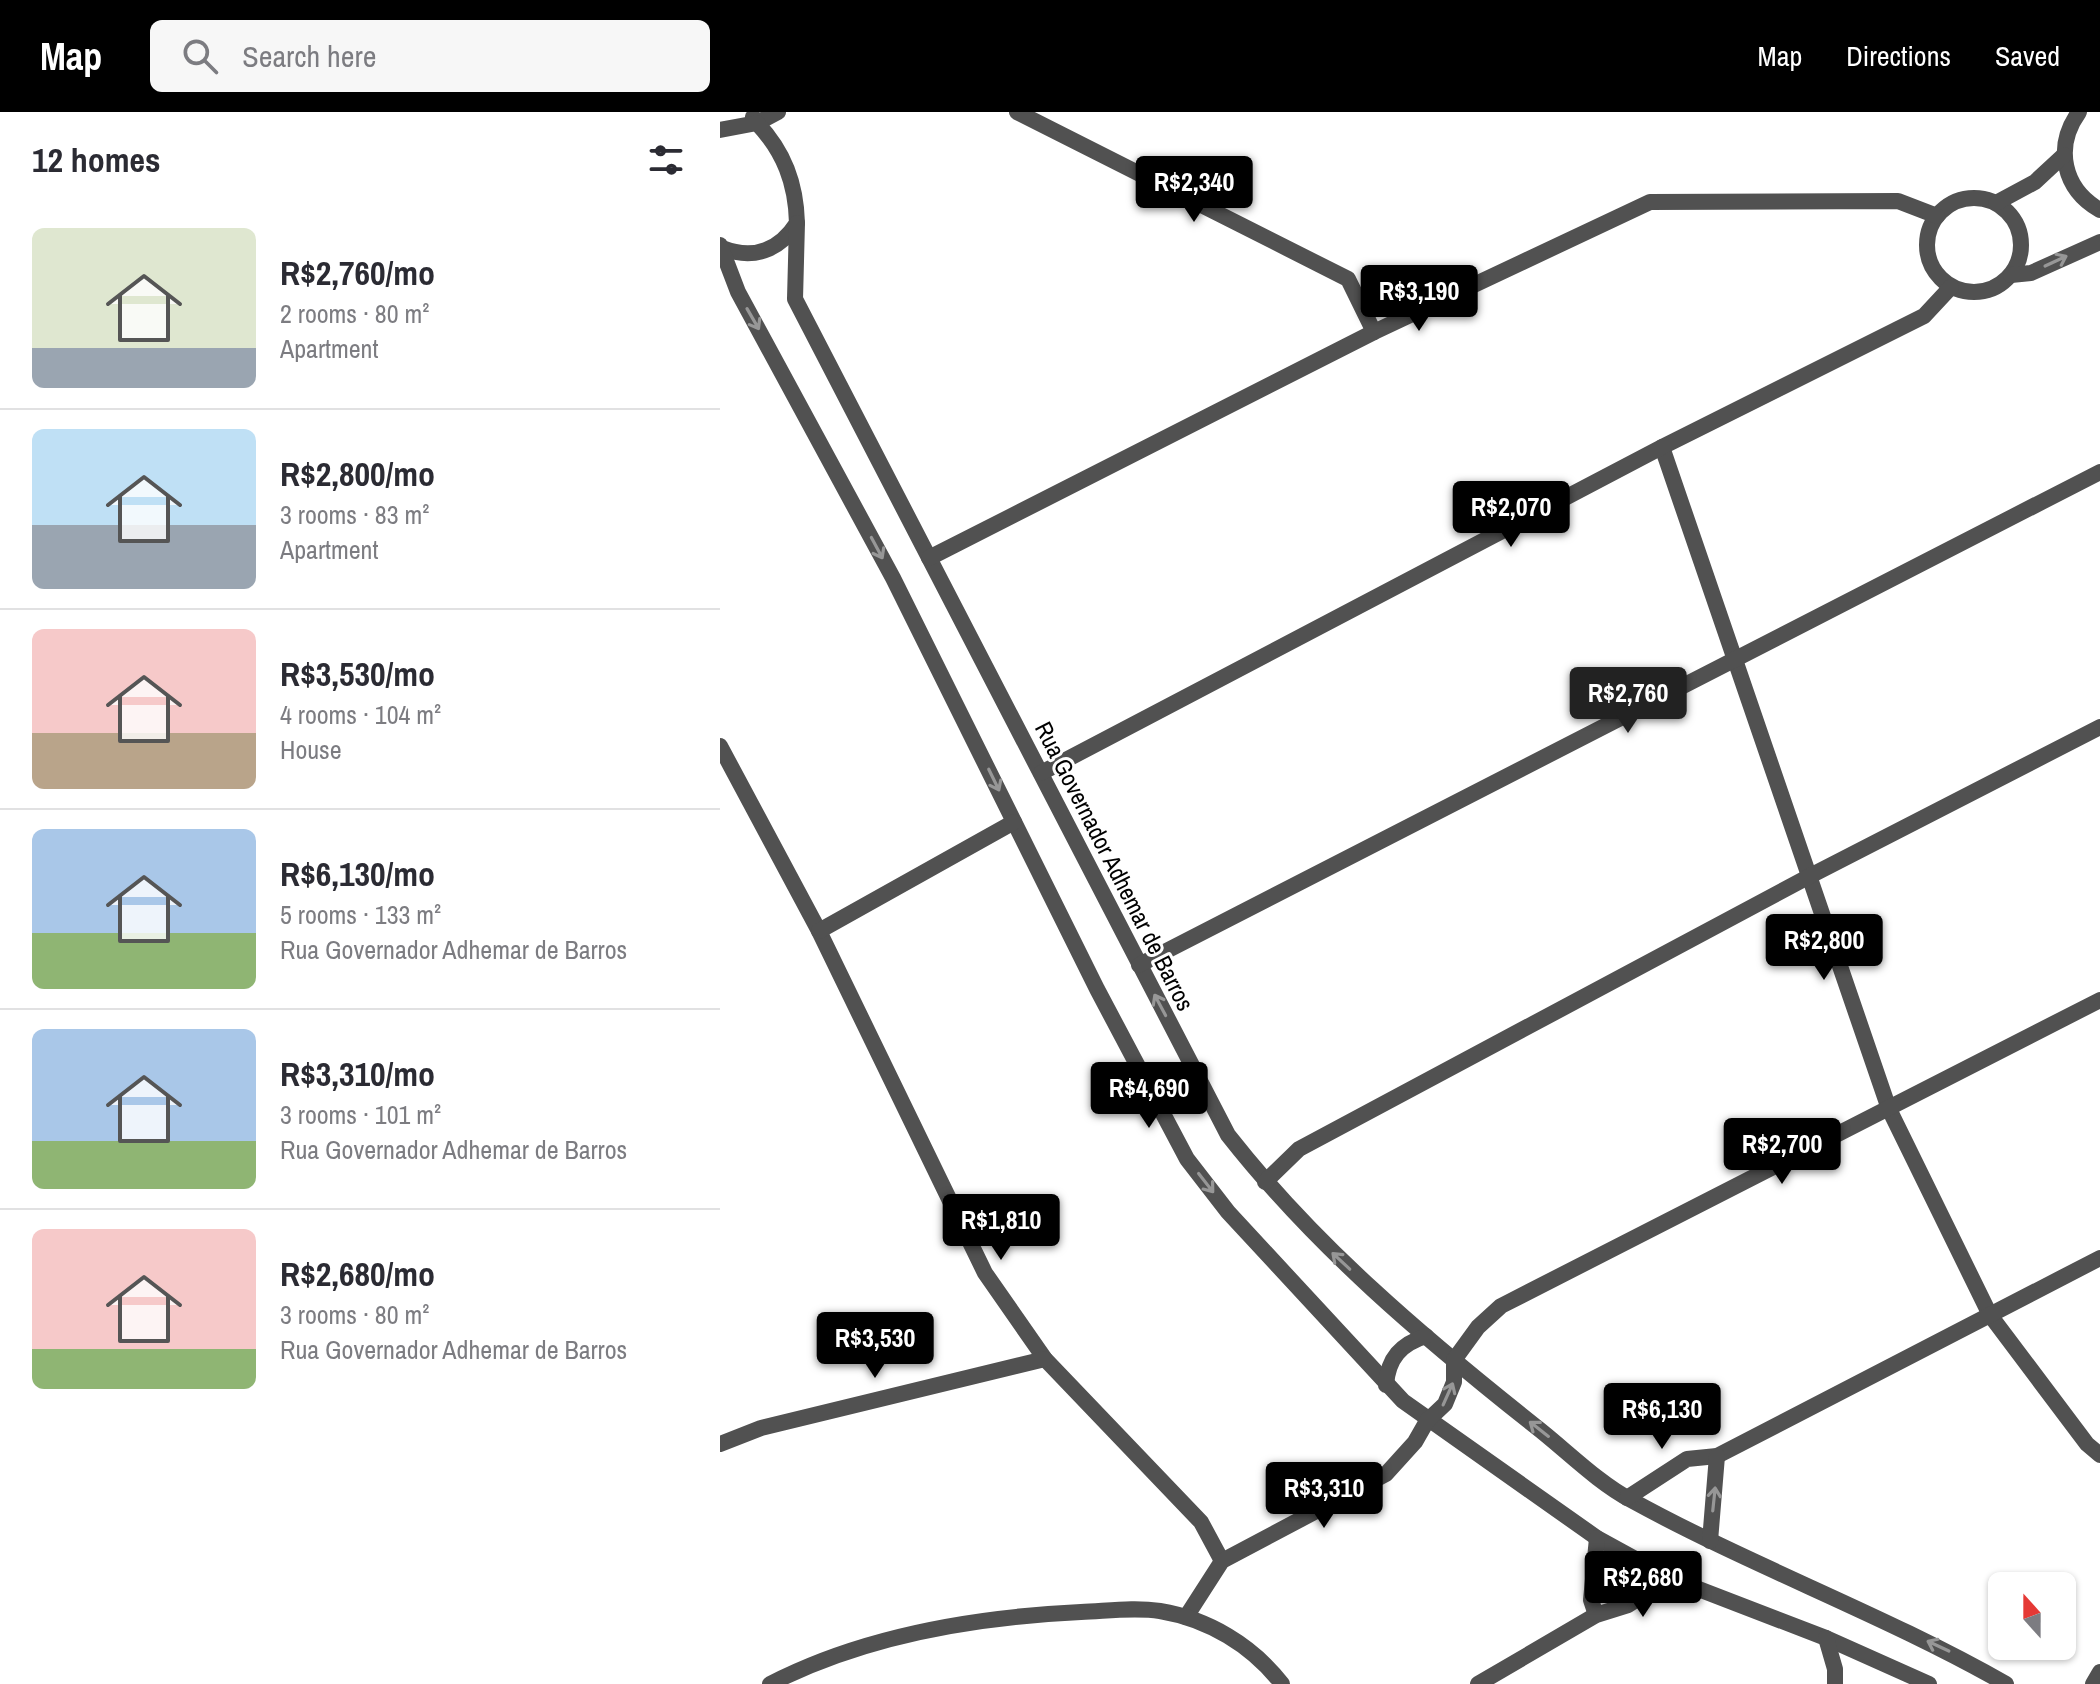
<!DOCTYPE html>
<html lang="en">
<head>
<meta charset="utf-8">
<style>
  :root { --surface:#fff; --page:#f7f7f7; --text:#2b2b33; --muted:#7c7c81; --line:#e1e1e2; --accent:#000 }
  body { margin:0; font-family:"Archivo Narrow",sans-serif; background:var(--page); color:var(--text); height:100vh; display:flex; flex-direction:column; font-size:30px; white-space:nowrap }
  * { box-sizing:border-box; margin:0 }
  p { font-size:26px; color:var(--muted) }
  .icon { flex:none; width:44px; height:44px; fill:none; stroke:currentColor; stroke-width:2; stroke-linecap:round; stroke-linejoin:round }
  .map { position:relative; flex:1; overflow:hidden }
  .panel { display:flex; flex-direction:column; background:var(--surface); width:720px }
  .panel>* { flex:none }
  .needle { width:52px; rotate:339deg }
  .controls { position:absolute; left:1268px; top:1460px; display:grid; gap:16px }
  .controls a { display:grid; place-items:center; width:88px; height:88px; border-radius:12px; background:var(--surface); box-shadow:0 2px 6px #0004; font-size:40px }
  .price { position:absolute; translate:-50% -68px; padding:0 18px; border-radius:8px; background:var(--accent); color:#fff; font-size:26px; line-height:52px; filter:drop-shadow(0 2px 4px #0008) }
  .price::after { content:''; position:absolute; left:50%; top:48px; width:24px; height:18px; margin-left:-12px; background:inherit; clip-path:polygon(0 0,100% 0,50% 100%) }
  .price.current { background:#222; color:#fff }
  ul { padding:0; list-style:none }
  li { display:flex; align-items:center; gap:24px; height:200px; padding:0 32px }
  li+li { border-top:2px solid var(--line) }
  li span { display:grid; place-items:center; flex:none; width:224px; height:160px; border-radius:12px; color:#555 }
  li>.icon { margin-inline-start:auto }
  span .icon { width:96px; height:96px; fill:#fffc; stroke-width:1 }
  li b { font-size:34px }
  h2 { display:flex; justify-content:space-between; align-items:center; height:96px; padding:0 32px; font-size:34px }
  header { display:flex; align-items:center; gap:48px; box-sizing:border-box; height:112px; padding:0 40px; background:var(--accent); color:#fff }
  header strong { font-size:38px }
  nav { display:flex; gap:44px; margin-inline-start:auto; font-size:28px }
  .search { width:560px; height:72px; background:var(--page); display:flex; align-items:center; gap:20px; box-sizing:border-box; padding:0 28px; border-radius:12px; color:var(--muted); font-size:30px }
  main { display:flex; flex:1; min-height:0 }
  .map>svg:first-child { display:block }
  .lines { fill:none; stroke-linecap:round; stroke-linejoin:round }
  .minor { stroke:#515151; stroke-width:16 }
  .oneway { stroke:#979797 }
  .labels { text-anchor:middle; dominant-baseline:central; stroke-width:6; stroke-linejoin:round; paint-order:stroke }
  .street-label { font-size:24px; fill:#000; stroke:#fff }
</style>
</head>
<body>
<header>
<strong>Map</strong>
<div class="search"><svg class="icon" aria-label="search" viewBox="0 0 24 24"><circle cx="10" cy="10" r="6"/><path d="M15 15l6 6"/></svg>Search here</div>
<nav><a>Map</a><a>Directions</a><a>Saved</a></nav>
</header>
<main>
<section class="panel">
<h2>12 homes<svg class="icon" aria-label="filters" viewBox="0 0 24 24"><path d="M4 7h16M4 17h16"/><circle cx="9" cy="7" r="2"/><circle cx="15" cy="17" r="2"/></svg></h2>
<ul>
<li><span style="background:linear-gradient(#dfe7d0 75%,#9aa5b1 0)"><svg class="icon" aria-label="home" viewBox="0 0 24 24"><path d="M3 11l9-7 9 7M6 9v11h12V9"/></svg></span><div><b>R$2,760/mo</b><p>2 rooms · 80 m²</p><p>Apartment</p></div></li>
<li><span style="background:linear-gradient(#bfe0f5 60%,#9aa5b1 0)"><svg class="icon" aria-label="home" viewBox="0 0 24 24"><path d="M3 11l9-7 9 7M6 9v11h12V9"/></svg></span><div><b>R$2,800/mo</b><p>3 rooms · 83 m²</p><p>Apartment</p></div></li>
<li><span style="background:linear-gradient(#f6c9c9 65%,#b9a48a 0)"><svg class="icon" aria-label="home" viewBox="0 0 24 24"><path d="M3 11l9-7 9 7M6 9v11h12V9"/></svg></span><div><b>R$3,530/mo</b><p>4 rooms · 104 m²</p><p>House</p></div></li>
<li><span style="background:linear-gradient(#a9c7e8 65%,#8fb573 0)"><svg class="icon" aria-label="home" viewBox="0 0 24 24"><path d="M3 11l9-7 9 7M6 9v11h12V9"/></svg></span><div><b>R$6,130/mo</b><p>5 rooms · 133 m²</p><p>Rua Governador Adhemar de Barros</p></div></li>
<li><span style="background:linear-gradient(#a9c7e8 70%,#8fb573 0)"><svg class="icon" aria-label="home" viewBox="0 0 24 24"><path d="M3 11l9-7 9 7M6 9v11h12V9"/></svg></span><div><b>R$3,310/mo</b><p>3 rooms · 101 m²</p><p>Rua Governador Adhemar de Barros</p></div></li>
<li><span style="background:linear-gradient(#f6c9c9 75%,#8fb573 0)"><svg class="icon" aria-label="home" viewBox="0 0 24 24"><path d="M3 11l9-7 9 7M6 9v11h12V9"/></svg></span><div><b>R$2,680/mo</b><p>3 rooms · 80 m²</p><p>Rua Governador Adhemar de Barros</p></div></li>
</ul>
</section>
<div class="map">
<svg width="1380" height="1572" viewBox="0 0 1380 1572">
  <rect width="100%" height="100%" fill="#fff"/>
  <g class="lines">
    <g class="minor">
      <path d="M297 0 628 167 654 220"/>
      <path d="M1359 0C1334 35 1343 77 1380 98"/>
      <path d="M33 5 37 11 58 0"/>
      <path d="M0 18 37 11C64 40 76 71 77 111 59 139 33 148 2 136"/>
      <circle cx="1254" cy="133" r="47"/>
      <path d="M1276 91 1315 70 1344 43"/>
      <path d="M77 111 75 187 508 1023C596 1135 704 1226 815 1314 846 1338 877 1370 911 1388 1033 1455 1165 1503 1286 1572"/>
      <path d="M0 133 18 180 173 466 377 877 467 1047 508 1100 683 1289 877 1426 950 1466 1106 1526 1209 1572"/>
      <path d="M1291 163 1311 161 1380 130"/>
      <path d="M942 335 1169 997 1270 1203 1367 1332 1380 1343"/>
      <path d="M209 446 654 220 930 90 1178 89 1217 104"/>
      <path d="M0 634 99 819 265 1161 325 1247 481 1410 502 1449"/>
      <path d="M321 661 942 335 1204 204 1231 175"/>
      <path d="M99 819 294 710"/>
      <path d="M419 853 1380 360"/>
      <path d="M545 1070 579 1037 1088 765 1380 615"/>
      <path d="M666 1273C668 1246 681 1232 706 1224"/>
      <path d="M0 1332 41 1316 325 1247"/>
      <path d="M907 1386 967 1347 997 1344 1380 1146"/>
      <path d="M990 1429 997 1344"/>
      <path d="M876 1503 871 1488 877 1426"/>
      <path d="M466 1505 502 1449 666 1362 695 1330 707 1309 725 1292 734 1270V1248L758 1215 781 1194 1380 888"/>
      <path d="M1106 1526 1115 1557V1572"/>
      <path d="M50 1572C145 1523 255 1505 361 1500 387 1499 414 1495 440 1499 488 1507 532 1533 562 1572"/>
      <path d="M758 1572 876 1503 908 1493 950 1466"/>
      <path d="M1373 1572 1380 1560"/>
    </g>
  </g>
  <defs><path id="oneway-shaft" d="M-6 0H5M1.5-3L5.5 0L1.5 3" fill="none" stroke-width="1.6" stroke-linecap="round" stroke-linejoin="round" transform="scale(2)"/></defs>
  <g class="oneway">
    <use href="#oneway-shaft" transform="translate(1336 149) rotate(-25)"/>
    <use href="#oneway-shaft" transform="translate(33 207) rotate(60)"/>
    <use href="#oneway-shaft" transform="translate(157 436) rotate(62)"/>
    <use href="#oneway-shaft" transform="translate(274 668) rotate(64)"/>
    <use href="#oneway-shaft" transform="translate(440 893) rotate(-118)"/>
    <use href="#oneway-shaft" transform="translate(486 1071) rotate(52)"/>
    <use href="#oneway-shaft" transform="translate(621 1149) rotate(-137)"/>
    <use href="#oneway-shaft" transform="translate(728 1282) rotate(-66)"/>
    <use href="#oneway-shaft" transform="translate(819 1317) rotate(-142)"/>
    <use href="#oneway-shaft" transform="translate(994 1387) rotate(-84)"/>
    <use href="#oneway-shaft" transform="translate(1218 1534) rotate(-155)"/>
  </g>
  <g class="labels">
    <g class="street-label">
      <text transform="translate(395 754) rotate(63)">Rua Governador Adhemar de Barros</text>
    </g>
  </g>
</svg>
<div class="controls">
<a><svg class="needle" viewBox="-14 -14 28 28"><path d="M0-13l5 13h-10z" fill="#e53935"/><path d="M0 13l5-13h-10z" fill="#7c7c81"/></svg></a>
</div>
<b class="price" style="left:474px;top:112px">R$2,340</b>
<b class="price" style="left:699px;top:221px">R$3,190</b>
<b class="price" style="left:791px;top:437px">R$2,070</b>
<b class="price current" style="left:908px;top:623px">R$2,760</b>
<b class="price" style="left:1104px;top:870px">R$2,800</b>
<b class="price" style="left:429px;top:1018px">R$4,690</b>
<b class="price" style="left:1062px;top:1074px">R$2,700</b>
<b class="price" style="left:281px;top:1150px">R$1,810</b>
<b class="price" style="left:155px;top:1268px">R$3,530</b>
<b class="price" style="left:942px;top:1339px">R$6,130</b>
<b class="price" style="left:604px;top:1418px">R$3,310</b>
<b class="price" style="left:923px;top:1507px">R$2,680</b>
</div>
</main>
</body>
</html>
